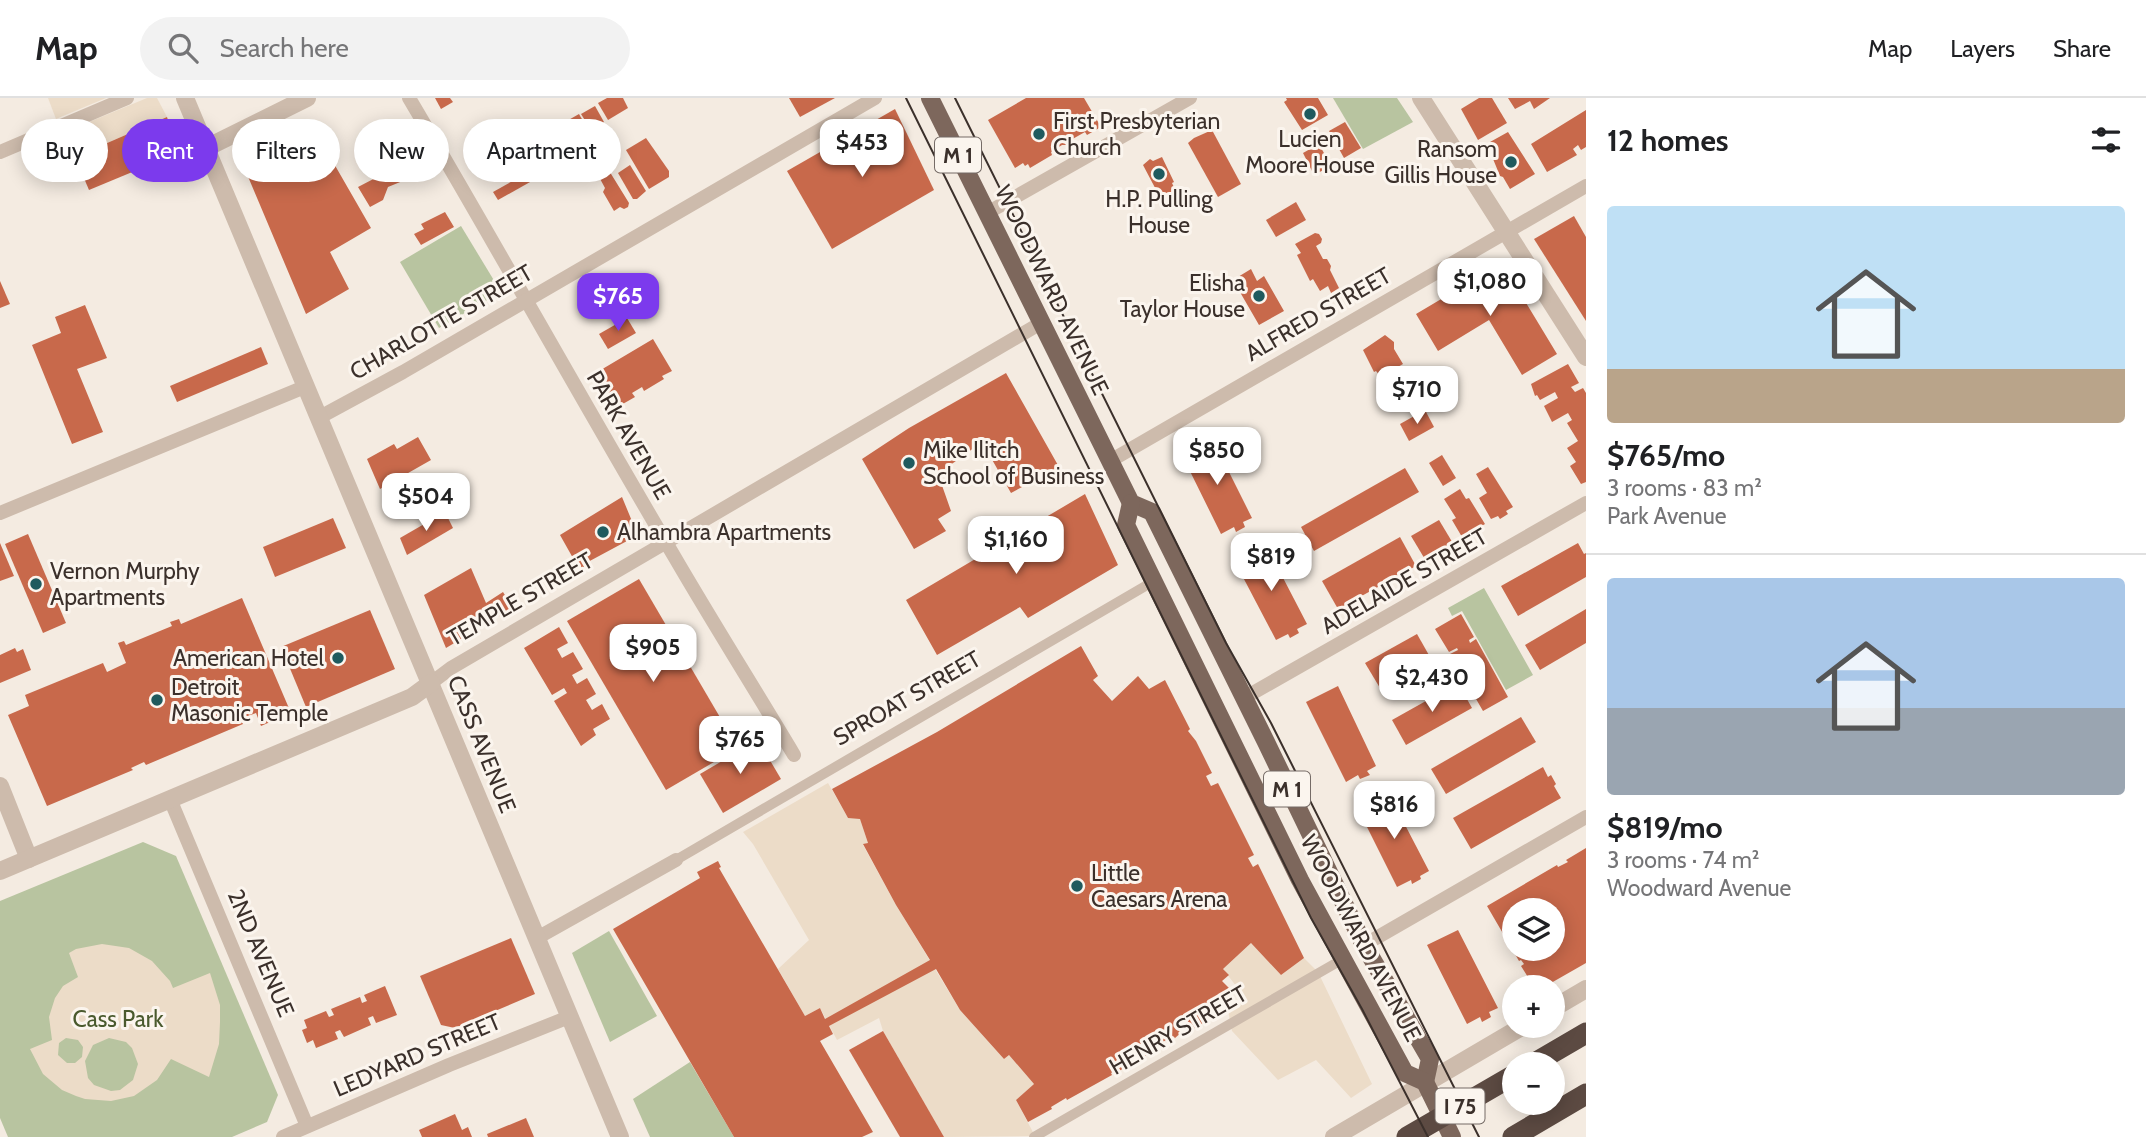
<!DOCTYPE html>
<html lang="en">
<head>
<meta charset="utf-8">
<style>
  :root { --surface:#fff; --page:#f2f2f2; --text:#202124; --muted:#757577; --line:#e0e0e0; --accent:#7c3aed }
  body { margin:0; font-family:Cabin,sans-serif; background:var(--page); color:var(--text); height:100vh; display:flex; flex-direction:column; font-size:26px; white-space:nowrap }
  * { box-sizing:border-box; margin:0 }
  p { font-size:23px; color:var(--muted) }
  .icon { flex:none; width:38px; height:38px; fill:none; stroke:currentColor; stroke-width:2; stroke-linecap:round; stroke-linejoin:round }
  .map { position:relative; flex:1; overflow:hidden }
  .sheet { display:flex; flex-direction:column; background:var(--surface); width:560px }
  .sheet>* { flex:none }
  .top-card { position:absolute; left:21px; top:21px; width:665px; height:63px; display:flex; gap:14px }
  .buttons { position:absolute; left:1502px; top:800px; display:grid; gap:14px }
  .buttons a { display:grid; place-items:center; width:63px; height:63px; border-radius:50%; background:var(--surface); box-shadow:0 4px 18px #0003; font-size:35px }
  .price { position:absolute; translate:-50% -60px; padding:0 16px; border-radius:14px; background:#fff; color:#222; font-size:23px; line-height:46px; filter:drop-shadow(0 2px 4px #0008) }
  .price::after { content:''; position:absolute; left:50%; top:42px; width:21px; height:16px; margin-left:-10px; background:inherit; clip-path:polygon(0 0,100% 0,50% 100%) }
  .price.active { background:var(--accent); color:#fff }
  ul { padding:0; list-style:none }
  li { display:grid; align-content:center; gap:14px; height:371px; padding:0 21px }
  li+li { border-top:2px solid var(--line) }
  li span { display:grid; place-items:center; height:217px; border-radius:7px; color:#555 }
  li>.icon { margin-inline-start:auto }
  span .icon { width:126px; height:126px; fill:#fffc; stroke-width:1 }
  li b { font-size:30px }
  h2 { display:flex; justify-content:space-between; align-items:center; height:84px; padding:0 21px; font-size:30px }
  .pill { padding:0 24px; border-radius:32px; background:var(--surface); box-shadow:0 4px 18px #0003; font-size:24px; line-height:63px }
  .pill.active { background:var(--accent); color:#fff }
  header { display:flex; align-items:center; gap:42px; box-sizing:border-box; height:98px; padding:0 35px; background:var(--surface); border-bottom:2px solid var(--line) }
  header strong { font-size:33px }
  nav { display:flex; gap:38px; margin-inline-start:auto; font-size:24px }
  .search { width:490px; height:63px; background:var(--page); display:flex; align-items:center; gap:18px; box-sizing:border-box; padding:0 24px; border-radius:38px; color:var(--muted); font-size:26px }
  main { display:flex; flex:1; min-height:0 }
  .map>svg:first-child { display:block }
  .green { fill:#b8c4a0 }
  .plaza { fill:#ecdcc8; fill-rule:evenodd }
  .building { fill:#c8694b; fill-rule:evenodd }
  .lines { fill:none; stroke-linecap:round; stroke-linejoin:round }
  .pedestrian { stroke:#cdbbac; stroke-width:10 }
  .minor { stroke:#cdbbac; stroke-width:14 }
  .tertiary { stroke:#cdbbac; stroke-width:18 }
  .primary { stroke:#7d675c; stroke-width:18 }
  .motorway { stroke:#5c4a42; stroke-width:21 }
  .tram { stroke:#3b302b; stroke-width:2 }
  .poi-dot { fill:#1f5a5e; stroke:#fbf5ee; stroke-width:2.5 }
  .labels { text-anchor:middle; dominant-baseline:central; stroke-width:6; stroke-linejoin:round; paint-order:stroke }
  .shield { fill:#fbf5ee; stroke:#756b66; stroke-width:2 }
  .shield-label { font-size:21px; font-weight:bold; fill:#3b302b }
  .poi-label { font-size:23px; fill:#3b302b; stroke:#fbf5ee; text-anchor:start }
  .street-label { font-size:23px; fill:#3b302b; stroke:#fbf5ee }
  .park-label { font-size:23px; fill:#4a5a2e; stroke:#fbf5ee }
</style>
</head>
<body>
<header>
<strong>Map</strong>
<div class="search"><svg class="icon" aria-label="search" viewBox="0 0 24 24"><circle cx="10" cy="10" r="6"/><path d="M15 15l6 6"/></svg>Search here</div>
<nav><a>Map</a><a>Layers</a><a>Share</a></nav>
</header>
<main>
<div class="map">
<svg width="1586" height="1039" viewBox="0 0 1586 1039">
  <rect width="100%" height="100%" fill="#f4ebe1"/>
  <g class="green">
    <path d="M1333 0H1397L1413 24 1363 51Z"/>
    <path d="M461 128 501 194 439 230 400 164Z"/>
    <path d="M1484 490 1533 577 1506 592 1462 513 1452 518 1448 510Z"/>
    <path d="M143 744 176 758 278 997 267 1024 232 1039H8L0 1020V803Z"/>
    <path d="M609 833 657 918 610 944 572 855Z"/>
    <path d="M690 964 734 1039H650L633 1001Z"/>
  </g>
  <g class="plaza">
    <path d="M48 0H106L56 21Z"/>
    <path d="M147 0H157L167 19 75 59 65 34Z"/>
    <path d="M828 685 848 720 859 717 868 745 863 747 896 807 960 912 1004 961 1009 957 1034 986 1016 1002 1035 1038 944 1039 883 933 879 920 837 942 820 910 805 918 778 871 809 842 753 746 743 734Z"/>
    <path d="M1251 845 1281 877 1304 860 1318 874 1372 986 1351 1000 1316 962 1278 982 1232 933 1228 912 1246 901 1223 871Z"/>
    <path d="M102 846 129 850 152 863 170 883 173 890 210 875 220 907V924L219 946 209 979 171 961 157 982 134 998 111 1003 85 1001 76 998 62 992 43 976 30 951 52 942 49 919 55 900 63 888 78 879 69 855 76 851ZM66 940 78 942 83 949 82 959 75 965H67L58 957 59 945ZM109 940 126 944 132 950 138 966 133 982 120 992 111 993 94 987 88 980 85 963 93 947Z"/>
  </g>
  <g class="building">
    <path d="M435 0H450L453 4 441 11Z"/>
    <path d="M607 0H623L628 10 608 22 598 5Z"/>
    <path d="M789 0H835L800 19Z"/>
    <path d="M1026 0H1084L1101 29 1087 37 1085 34 1069 43 1068 47H1062L1051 54 1052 57 1030 70 1028 66 1025 68 1023 65 1015 70 988 22Z"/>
    <path d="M1286 0H1318L1328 17 1302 32 1284 4 1287 2Z"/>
    <path d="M1479 0H1492L1507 25 1478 42 1461 11Z"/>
    <path d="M1508 0H1550L1534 11 1530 3 1515 11Z"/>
    <path d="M595 8 604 24 591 32 581 16Z"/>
    <path d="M895 11 934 92 832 151 787 73Z"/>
    <path d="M1586 12V49L1581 52 1578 47 1573 51 1577 57 1547 74 1531 46Z"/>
    <path d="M579 16 587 30 559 46 551 32Z"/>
    <path d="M167 19 178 55 89 92 75 59Z"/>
    <path d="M310 24 371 130 330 154 349 191 306 216 241 62Z"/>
    <path d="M1345 24 1361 50 1344 60 1329 33Z"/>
    <path d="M1212 32 1241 86 1218 99 1188 45 1194 40Z"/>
    <path d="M1508 34 1535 76 1510 91 1503 79 1500 78 1491 56 1494 52 1490 44Z"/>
    <path d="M646 40 669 73V79L649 91 626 52Z"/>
    <path d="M1319 46 1331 68 1314 77 1303 55Z"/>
    <path d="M1162 59 1174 84 1172 85 1177 96 1162 103 1143 67 1150 61 1153 63Z"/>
    <path d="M415 63 419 72 409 77 410 80 388 89 383 102 370 109 358 89 383 76 385 79Z"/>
    <path d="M541 67 546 75 498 102 493 94Z"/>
    <path d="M630 67 646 93 637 101H633L618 75Z"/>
    <path d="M608 71 629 105 628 109 624 111 620 109 614 113 603 94 605 90 598 77Z"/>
    <path d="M1296 104 1306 122 1276 139 1266 122Z"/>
    <path d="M445 114 454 129 421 147 414 136 424 131 421 126Z"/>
    <path d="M1574 118 1586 139V223L1534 141Z"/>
    <path d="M1315 135 1319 136 1322 141 1321 145 1316 148 1323 161H1327L1331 168 1330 172 1339 190 1331 195 1328 188 1320 193 1313 181 1310 183 1297 157 1301 155 1295 146Z"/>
    <path d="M1502 165 1557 256 1522 277 1489 222 1438 253 1416 216Z"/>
    <path d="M1251 171 1257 183 1264 178 1284 213 1259 227 1233 182Z"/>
    <path d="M0 183 10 206 0 210Z"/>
    <path d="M85 207 107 260 77 271 103 334 72 346 32 247 61 235 55 219Z"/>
    <path d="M627 220 636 235 608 251 599 236Z"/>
    <path d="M1385 237 1394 244V251L1403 266 1396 270 1413 298 1403 304 1398 295 1393 298 1382 280 1376 273 1374 274 1363 252Z"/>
    <path d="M653 241 672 273 662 278 664 281 644 293 642 289 632 295 635 299 614 311 594 276Z"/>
    <path d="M261 249 268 266 177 304 170 288Z"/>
    <path d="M1568 266 1579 285 1571 289 1575 294 1583 290 1586 295V384L1581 386 1570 368 1576 364 1567 350 1578 343 1567 325 1572 322 1568 315 1552 324 1544 308 1558 300 1555 294 1540 302 1537 297 1535 298 1531 286Z"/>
    <path d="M1006 275 1059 369 1011 395 982 344 938 376 951 413 938 421 946 433 914 451 862 361 909 330Z"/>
    <path d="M1425 312 1434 329 1409 343 1400 326Z"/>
    <path d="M418 339 431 362 380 391 367 361 394 346 397 351Z"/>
    <path d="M1213 342 1252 420 1243 424 1245 429 1236 434 1234 429 1221 436 1182 357Z"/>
    <path d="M1442 357 1456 380 1443 388 1429 365Z"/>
    <path d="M1488 369 1513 409 1506 413 1508 416 1500 421 1498 418 1491 421 1479 400 1487 395 1476 376Z"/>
    <path d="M1405 370 1419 394 1314 453 1301 429Z"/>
    <path d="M1460 391 1466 401 1469 400 1485 426 1462 439 1452 422 1456 420 1444 401Z"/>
    <path d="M1085 396 1118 467 1028 520 1020 509 937 557 906 502Z"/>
    <path d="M622 399 634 428 640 431V436L586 465 583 470 578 469 560 437Z"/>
    <path d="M445 414 453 430 407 457 400 440Z"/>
    <path d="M333 420 346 450 275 479 263 449Z"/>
    <path d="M1439 422 1454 447 1426 463 1411 438Z"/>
    <path d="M28 436 66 525 43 535 5 446Z"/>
    <path d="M1400 439 1416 468 1338 511 1322 483Z"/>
    <path d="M0 445 14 478 0 483Z"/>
    <path d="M1578 445 1584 456 1586 455V479L1518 518 1501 488Z"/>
    <path d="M1266 447 1307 526 1297 531 1299 535 1290 540 1288 536 1276 542 1235 464Z"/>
    <path d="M471 470 486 505 503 494 513 510 446 550 424 497Z"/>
    <path d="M639 481 738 650 666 692 567 523Z"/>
    <path d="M242 500 291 615 261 628 256 615 240 621 243 626 146 667 144 664 131 670 133 672 47 708 8 617 29 608 25 597 103 565 107 574 126 565 118 545 124 543 126 547 172 528 170 524 179 521 181 526Z"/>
    <path d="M1586 511V545L1540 572 1525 547Z"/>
    <path d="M370 512 395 571 306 609 281 549Z"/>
    <path d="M1461 516 1474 539 1469 542 1470 545 1476 541 1508 599 1483 613 1450 556 1458 552 1457 550 1449 554 1435 531Z"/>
    <path d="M559 529 568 545 557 551 562 560 573 554 583 571 572 577 577 586 587 580 596 596 586 602 592 612 602 606 610 621 593 631 596 637 581 648 554 603 567 595 564 590 552 597 524 550Z"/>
    <path d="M1417 536 1434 566 1383 595 1365 565Z"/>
    <path d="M1081 548 1098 578 1093 582 1112 603 1138 578 1149 591 1165 582 1190 631 1188 633 1196 643 1212 675 1206 678 1211 688 1218 685 1254 757 1248 760 1253 769 1258 766 1304 860 1281 877 1251 845 1223 871 1229 877 1222 883 1233 894 1224 903 1228 910 1193 931 1190 927 1175 940 1173 938 1154 949 1156 952 1119 973 1118 971 1111 975 1112 977 1067 1002 1066 1000 1051 1009 1052 1011 1028 1024 1016 1002 1034 986 1009 957 1004 961 960 912 936 871 829 928 833 936 820 943 873 1034 862 1039H734L613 831 700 780 697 774 718 763 721 769 719 770 805 918 820 910 825 921 930 862 896 807 863 746 868 745 860 721 848 720 832 691 937 634Z"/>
    <path d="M15 550 17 554 23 551 31 572 0 585V557Z"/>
    <path d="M1458 585 1472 610 1406 647 1392 622Z"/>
    <path d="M1338 588 1376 668 1367 673 1370 677 1360 681 1358 677 1346 684 1306 604Z"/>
    <path d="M1521 619 1536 644 1446 696 1431 671Z"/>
    <path d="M758 642 781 681 723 715 700 676Z"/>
    <path d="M1543 669 1548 679 1551 677 1556 686 1554 688 1561 700 1471 751 1453 720Z"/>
    <path d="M1389 696 1429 773 1420 778 1421 781 1412 786 1411 782 1397 789 1358 711Z"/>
    <path d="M1586 750V865L1544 889H1534L1521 868 1524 866 1521 862 1519 863 1487 808 1557 767 1558 769 1568 764 1566 762ZM1514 812H1552V850H1514Z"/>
    <path d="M1458 832 1498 910 1489 914 1491 919 1482 924 1480 919 1467 926 1427 847Z"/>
    <path d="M511 840 535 896 455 930 441 927 420 878Z"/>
    <path d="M385 888 397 917 376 925 373 918 368 920 371 927 344 939 340 932 335 934 338 941 316 950 313 942 307 945 302 932 307 930 304 922 326 913 329 919 334 917 331 911 360 899 362 905 367 903 364 897Z"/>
    <path d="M883 933 944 1039H900L849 952Z"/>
    <path d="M455 1016 462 1032 468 1029 472 1039H422L419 1032Z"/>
    <path d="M526 1020 534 1039H488L487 1036Z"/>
  </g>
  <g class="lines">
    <g class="pedestrian">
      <path d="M676 762 1154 483"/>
      <path d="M1034 1039 1343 861"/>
    </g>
    <g class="minor">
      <path d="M409 0C499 152 584 306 674 458 713 525 754 590 794 657"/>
      <path d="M0 54 127 0"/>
      <path d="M987 115 1190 0"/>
      <path d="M320 319 403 274 875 0"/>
      <path d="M1110 363 1586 88"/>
      <path d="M0 415 307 288"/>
      <path d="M431 585 451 570 1041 225"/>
      <path d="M1244 600 1586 405"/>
      <path d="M170 701 307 1028"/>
      <path d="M537 840 676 762"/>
      <path d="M1364 847 1586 719"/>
      <path d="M283 1039 449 967 569 919"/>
    </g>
    <g class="tertiary">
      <path d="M185 0 620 1039"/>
      <path d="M1421 0 1586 259"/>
      <path d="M206 50 307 0"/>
      <path d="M0 688 29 761"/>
      <path d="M0 773 412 599 431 585"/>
      <path d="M1552 911 1586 891"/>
      <path d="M1334 1039 1523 928"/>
    </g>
    <g class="primary">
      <path d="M930 0 1131 405 1152 414 1266 644 1364 847 1430 961 1425 984"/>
      <path d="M1131 405 1126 427 1300 782 1405 975 1425 984 1452 1039"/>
    </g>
    <g class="motorway">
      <path d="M1533 966 1586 935"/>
      <path d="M1407 1039 1514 977"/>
      <path d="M1513 1039 1586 996"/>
    </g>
    <g class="tram">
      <path d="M906 0 1311 820 1362 911 1428 1039"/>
      <path d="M955 0 1226 545 1271 625 1479 1039"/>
    </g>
  </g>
  <g class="poi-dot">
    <circle cx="1310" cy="16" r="7"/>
    <circle cx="1039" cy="36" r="7"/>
    <circle cx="1511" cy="64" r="7"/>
    <circle cx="1159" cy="76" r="7"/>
    <circle cx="1259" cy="198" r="7"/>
    <circle cx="909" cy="365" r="7"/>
    <circle cx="603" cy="434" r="7"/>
    <circle cx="36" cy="486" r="7"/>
    <circle cx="338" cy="560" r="7"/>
    <circle cx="157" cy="602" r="7"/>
    <circle cx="1077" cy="788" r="7"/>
  </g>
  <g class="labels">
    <g class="shield">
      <rect x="935" y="39.5" width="46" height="35" rx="5"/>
      <rect x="1264" y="673.5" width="46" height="35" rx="5"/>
      <rect x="1435.5" y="990.5" width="49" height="35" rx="5"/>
    </g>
    <g class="shield-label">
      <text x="958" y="57">M 1</text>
      <text x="1287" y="691">M 1</text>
      <text x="1460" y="1008">I 75</text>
    </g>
    <g class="poi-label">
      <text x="1053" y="23">First Presbyterian<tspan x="1053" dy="26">Church</tspan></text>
      <text x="1310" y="41" text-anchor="middle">Lucien<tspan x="1310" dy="26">Moore House</tspan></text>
      <text x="1497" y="51" text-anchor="end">Ransom<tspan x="1497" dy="26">Gillis House</tspan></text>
      <text x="1159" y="101" text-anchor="middle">H.P. Pulling<tspan x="1159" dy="26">House</tspan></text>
      <text x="1245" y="185" text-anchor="end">Elisha<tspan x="1245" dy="26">Taylor House</tspan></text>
      <text x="923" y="352">Mike Ilitch<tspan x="923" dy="26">School of Business</tspan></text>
      <text x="617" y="434">Alhambra Apartments</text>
      <text x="50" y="473">Vernon Murphy<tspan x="50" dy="26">Apartments</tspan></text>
      <text x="324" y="560" text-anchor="end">American Hotel</text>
      <text x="171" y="589">Detroit<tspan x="171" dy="26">Masonic Temple</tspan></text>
      <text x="1091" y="775">Little<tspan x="1091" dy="26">Caesars Arena</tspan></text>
    </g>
    <g class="street-label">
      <text transform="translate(1052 192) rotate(64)">WOODWARD AVENUE</text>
      <text transform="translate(1318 216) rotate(-30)">ALFRED STREET</text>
      <text transform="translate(441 224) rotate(-30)">CHARLOTTE STREET</text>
      <text transform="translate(629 337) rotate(60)">PARK AVENUE</text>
      <text transform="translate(1404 483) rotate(-30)">ADELAIDE STREET</text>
      <text transform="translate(520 501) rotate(-30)">TEMPLE STREET</text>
      <text transform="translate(907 600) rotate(-30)">SPROAT STREET</text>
      <text transform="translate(482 646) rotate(68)">CASS AVENUE</text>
      <text transform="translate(1361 840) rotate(62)">WOODWARD AVENUE</text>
      <text transform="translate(261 855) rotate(67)">2ND AVENUE</text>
      <text transform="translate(1178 932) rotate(-30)">HENRY STREET</text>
      <text transform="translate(417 957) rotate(-23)">LEDYARD STREET</text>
    </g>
    <g class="park-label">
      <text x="118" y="921">Cass Park</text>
    </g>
  </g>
</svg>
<div class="buttons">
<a><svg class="icon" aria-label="layers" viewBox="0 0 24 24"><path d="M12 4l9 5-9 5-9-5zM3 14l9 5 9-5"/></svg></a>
<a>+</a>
<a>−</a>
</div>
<b class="price" style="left:862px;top:81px">$453</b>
<b class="price" style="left:1490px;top:220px">$1,080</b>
<b class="price active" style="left:618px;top:235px">$765</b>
<b class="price" style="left:1417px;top:328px">$710</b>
<b class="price" style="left:1217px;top:389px">$850</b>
<b class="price" style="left:426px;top:435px">$504</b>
<b class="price" style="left:1016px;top:478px">$1,160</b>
<b class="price" style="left:1271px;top:495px">$819</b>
<b class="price" style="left:653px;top:586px">$905</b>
<b class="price" style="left:1432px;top:616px">$2,430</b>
<b class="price" style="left:740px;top:678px">$765</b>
<b class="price" style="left:1394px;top:743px">$816</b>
<div class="top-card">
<a class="pill">Buy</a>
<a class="pill active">Rent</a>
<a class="pill">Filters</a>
<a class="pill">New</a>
<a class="pill">Apartment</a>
</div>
</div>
<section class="sheet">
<h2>12 homes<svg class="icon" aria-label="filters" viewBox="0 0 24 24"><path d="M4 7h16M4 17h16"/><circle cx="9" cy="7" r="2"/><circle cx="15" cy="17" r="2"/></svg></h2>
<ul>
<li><span style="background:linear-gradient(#bfe0f5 75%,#b9a48a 0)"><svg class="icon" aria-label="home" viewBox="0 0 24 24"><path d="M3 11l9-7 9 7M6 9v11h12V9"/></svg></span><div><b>$765/mo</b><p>3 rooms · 83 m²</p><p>Park Avenue</p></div></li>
<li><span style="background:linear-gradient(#a9c7e8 60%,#9aa5b1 0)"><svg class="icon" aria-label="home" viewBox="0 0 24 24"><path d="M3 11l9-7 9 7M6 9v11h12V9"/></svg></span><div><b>$819/mo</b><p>3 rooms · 74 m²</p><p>Woodward Avenue</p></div></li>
</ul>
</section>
</main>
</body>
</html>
